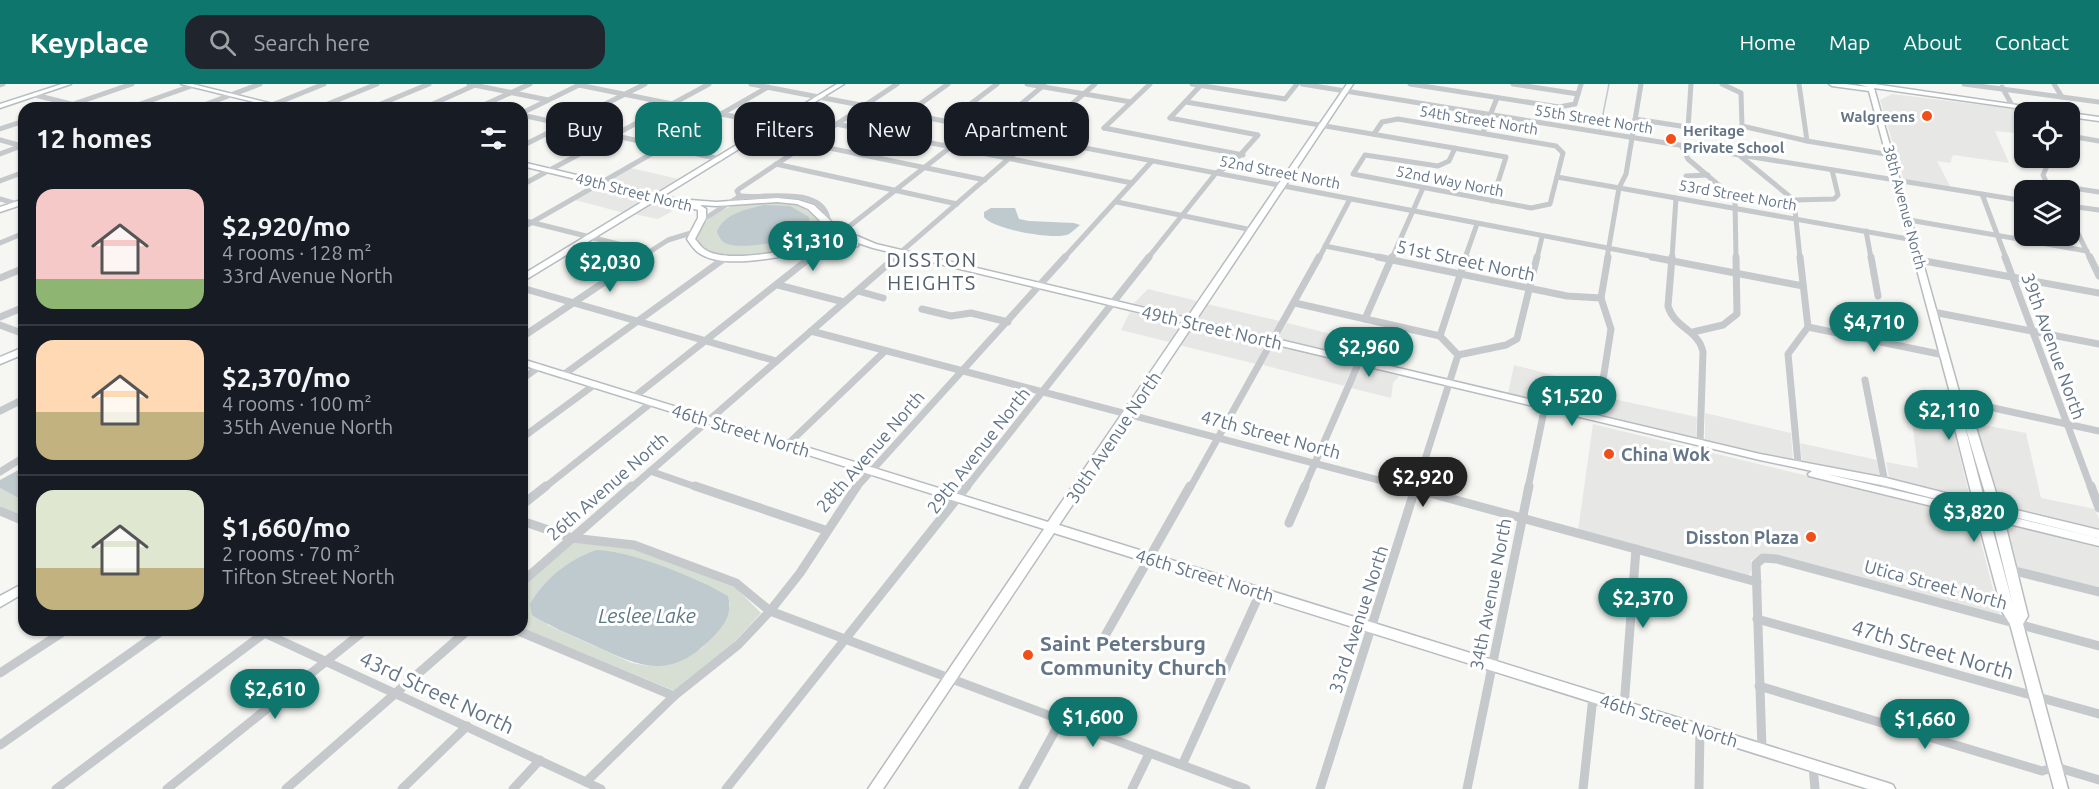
<!DOCTYPE html>
<html lang="en">
<head>
<meta charset="utf-8">
<style>
  :root { --surface:#171b24; --page:#20242c; --text:#f1f3f6; --muted:#9ea1a6; --line:#363941; --accent:#0f766e }
  body { margin:0; font-family:Ubuntu,sans-serif; background:var(--page); color:var(--text); height:100vh; display:flex; flex-direction:column; font-size:22px; white-space:nowrap }
  * { box-sizing:border-box; margin:0 }
  p { font-size:20px; color:var(--muted) }
  .icon { flex:none; width:33px; height:33px; fill:none; stroke:currentColor; stroke-width:2; stroke-linecap:round; stroke-linejoin:round }
  .map { position:relative; flex:1; overflow:hidden }
  .panel { position:absolute; left:18px; top:18px; width:510px; height:534px; display:flex; flex-direction:column; background:var(--surface); border-radius:18px; box-shadow:0 2px 4px #0004 }
  .panel>* { flex:none }
  .banner { position:absolute; left:546px; top:18px; width:570px; height:54px; display:flex; gap:12px }
  .buttons { position:absolute; left:2014px; top:18px; display:grid; gap:12px }
  .buttons a { display:grid; place-items:center; width:66px; height:66px; border-radius:12px; background:var(--surface); box-shadow:0 2px 4px #0004; font-size:30px }
  .price { position:absolute; translate:-50% -51px; padding:0 14px; border-radius:21px; background:var(--accent); color:#fff; font-size:20px; line-height:39px; filter:drop-shadow(0 2px 3px #0008) }
  .price::after { content:''; position:absolute; left:50%; top:36px; width:18px; height:14px; margin-left:-9px; background:inherit; clip-path:polygon(0 0,100% 0,50% 100%) }
  .price.on { background:#222; color:#fff }
  ul { padding:0; list-style:none }
  li { display:flex; align-items:center; gap:18px; height:150px; padding:0 18px }
  li+li { border-top:2px solid var(--line) }
  li span { display:grid; place-items:center; flex:none; width:168px; height:120px; border-radius:18px; color:#555 }
  li>.icon { margin-inline-start:auto }
  span .icon { width:72px; height:72px; fill:#fffc; stroke-width:1 }
  li b { font-size:26px }
  h2 { display:flex; justify-content:space-between; align-items:center; height:72px; padding:0 18px; font-size:26px }
  .chip { padding:0 21px; border-radius:18px; background:var(--surface); box-shadow:0 2px 4px #0004; font-size:21px; line-height:54px }
  .chip.on { background:var(--accent); color:#fff }
  header { display:flex; align-items:center; gap:36px; box-sizing:border-box; height:84px; padding:0 30px; background:var(--accent); color:#fff }
  header strong { font-size:28px }
  nav { display:flex; gap:33px; margin-inline-start:auto; font-size:21px }
  .search { width:420px; height:54px; background:var(--page); display:flex; align-items:center; gap:15px; box-sizing:border-box; padding:0 21px; border-radius:18px; color:var(--muted); font-size:22px }
  .map>svg:first-child { display:block }
  .built { fill:#e7e8e6 }
  .green { fill:#d7ded3; fill-rule:evenodd }
  .water { fill:#bfcacf }
  .lines { fill:none; stroke-linecap:round; stroke-linejoin:round }
  .stream { stroke:#bfcacf; stroke-width:1.5 }
  .secondary-casing { stroke:#b7bcc1; stroke-width:3 }
  .street-far2 { stroke:#c5c9cc; stroke-width:5 }
  .street-far1 { stroke:#c5c9cc; stroke-width:7 }
  .street { stroke:#c5c9cc; stroke-width:9 }
  .secondary { fill:#fff; fill-rule:evenodd }
  .poi-dot { fill:#f14e18; stroke:#fff; stroke-width:2 }
  .labels { text-anchor:middle; dominant-baseline:central; stroke-width:6; stroke-linejoin:round; paint-order:stroke }
  .far-poi-label { font-size:15px; font-weight:bold; fill:#637586; stroke:#fff; text-anchor:end }
  .far-street-label { font-size:15px; fill:#637586; stroke:#fff }
  .street-label { font-size:18px; fill:#637586; stroke:#fff }
  .poi-label { font-size:18px; font-weight:bold; fill:#637586; stroke:#fff; text-anchor:start }
  .neighbourhood-label { font-size:20px; letter-spacing:1.5px; fill:#515f6a; stroke:#fff }
  .water-label { font-size:20px; font-style:italic; fill:#5e7883; stroke:#fff }
  .near-poi-label { font-size:21px; font-weight:bold; fill:#637586; stroke:#fff; text-anchor:start }
  .near-street-label { font-size:21px; fill:#637586; stroke:#fff }
</style>
</head>
<body>
<header>
<strong>Keyplace</strong>
<div class="search"><svg class="icon" aria-label="search" viewBox="0 0 24 24"><circle cx="10" cy="10" r="6"/><path d="M15 15l6 6"/></svg>Search here</div>
<nav><a>Home</a><a>Map</a><a>About</a><a>Contact</a></nav>
</header>
<div class="map">
<svg width="2099" height="705" viewBox="0 0 2099 705">
  <rect width="100%" height="100%" fill="#f6f6f2"/>
  <g class="built">
    <path d="M1892 10 2016 25 2025 50 1995 47 2009 79 1953 71 1950 79 1937 77 1951 104 1904 97 1880 16Z"/>
    <path d="M631 84 683 96 659 111 605 98Z"/>
    <path d="M602 100 655 112 628 130 575 116Z"/>
    <path d="M660 114 685 120 658 135 633 130Z"/>
    <path d="M1148 205 1201 218 1190 235 1132 221Z"/>
    <path d="M1207 220 1280 237 1270 254 1196 236Z"/>
    <path d="M1130 228 1185 241 1173 259 1121 246Z"/>
    <path d="M1287 239 1351 255 1344 272 1277 256Z"/>
    <path d="M1192 242 1267 260 1256 280 1179 261Z"/>
    <path d="M1273 262 1354 281 1344 302 1263 281Z"/>
    <path d="M1514 281 1598 303 1594 330 1508 310Z"/>
    <path d="M1361 283 1399 292 1393 299 1391 314 1351 304Z"/>
    <path d="M1604 313 1697 333 1696 354 1602 332Z"/>
    <path d="M1910 321 1950 330 1970 415 1890 398 1886 378 1918 384Z"/>
    <path d="M1705 329 1791 349 1793 377 1705 356Z"/>
    <path d="M1973 339 2026 349 2041 414 2095 425 2099 435V447L1999 423Z"/>
    <path d="M1593 340 1919 419 1976 439 2000 532 1759 472 1751 477V487L1748 493 1578 447Z"/>
    <path d="M1800 359 1877 376 1881 396 1802 378Z"/>
    <path d="M2004 440 2099 464V506L2015 485Z"/>
  </g>
  <g class="green">
    <path d="M777 117C814 121 809 134 836 150L826 157C799 163 707 189 696 152 712 120 745 118 777 117Z"/>
    <path d="M0 404 24 417V433L0 422Z"/>
    <path d="M574 458 633 465 736 504 761 529 728 565 675 607 522 544V504ZM596 466C641 473 689 489 728 512L730 521 722 542 702 564 669 581 649 582 632 579 548 541 530 520C544 495 569 475 596 466Z"/>
  </g>
  <g class="water">
    <path d="M764 121 790 122 809 133 810 141C800 157 741 167 725 159 721 157 719 152 717 148 723 130 747 125 764 121Z"/>
    <path d="M991 124H1015L1019 135 1029 137 1074 139 1080 141C1076 144 1072 148 1069 150 1055 157 992 145 984 133V128Z"/>
    <path d="M24 383V417L0 404V396Z"/>
    <path d="M596 466C626 466 694 492 721 508L728 512C733 529 724 542 713 553 669 598 640 583 591 560 571 551 551 543 532 531L530 520C544 495 569 475 596 466Z"/>
  </g>
  <g class="lines">
    <path class="stream" d="M1600 45 1609 0"/>
    <g class="secondary-casing">
      <g id="secondary">
        <path d="M62 0H71L0 24V20Z"/>
        <path d="M181 0H192L289 24H278Z"/>
        <path d="M837 0H844L663 112 677 115 716 118 777 114 798 116 814 121 838 144 876 160 1187 234 1347 0H1353L1196 236 1760 370 1886 394 1973 416 1950 325 1952 316 1869 7 1832 2 1829 0H1845L1868 3 1858 0H1874L2057 27 2058 28H2045L1874 4 1958 304 1962 315 1971 327 2000 422 2099 446V462L2005 439 2028 532 2023 540 2068 705H2054L2010 540 2003 529 1977 433 1809 392 1808 390 1812 387 1760 376 1193 241 1059 441 1888 699 1893 701 1895 705H1868L1054 449 883 705H868L1044 445 522 281V275L1048 438 1184 239 873 164 858 159V162C844 164 830 164 817 166 788 171 724 187 699 169 694 166 690 159 687 155L698 134V126L658 115 522 198V191L650 113 522 82V78L656 110ZM777 118 797 120 808 125 832 148 856 158C820 156 731 185 704 165 701 163 698 158 695 155L706 134V125L700 121 716 122ZM1961 327V328L1988 419 1985 418ZM1826 390 1886 402 1975 425ZM2002 430 2098 454 2003 431ZM1990 436H1992L2013 521Z"/>
        <path d="M2070 29 2099 33V37L2070 33Z"/>
        <path d="M24 115V120L0 128V123Z"/>
        <path d="M24 263V270L0 280V273Z"/>
        <path d="M24 499V509L0 523V512Z"/>
      </g>
    </g>
    <g class="street-far2">
      <path d="M469 0 548 16"/>
      <path d="M751 0 1660 174"/>
      <path d="M1027 0 1131 18"/>
      <path d="M1192 0 1285 15 1297 0"/>
      <path d="M1302 0 2025 117"/>
      <path d="M1410 0 1559 23 1575 20 1581 0"/>
      <path d="M1513 0 1578 10"/>
      <path d="M1722 0 1741 9 1742 42"/>
      <path d="M1799 0 1807 57"/>
      <path d="M1964 0 2099 18"/>
      <path d="M2054 0 2062 13"/>
      <path d="M0 1 3 0"/>
      <path d="M579 1 746 35"/>
      <path d="M2002 3 2013 23"/>
      <path d="M35 11 87 24"/>
      <path d="M1186 18 1506 73 1492 117"/>
      <path d="M272 21 324 0"/>
      <path d="M2018 23 2025 39"/>
      <path d="M62 24 132 0"/>
      <path d="M129 24 197 0"/>
      <path d="M196 24 260 0"/>
      <path d="M318 24 377 0"/>
      <path d="M371 24 429 0"/>
      <path d="M424 24 475 1"/>
      <path d="M477 24 530 0"/>
      <path d="M522 29 581 0"/>
      <path d="M906 30 948 0"/>
      <path d="M522 31 720 75"/>
      <path d="M1170 34 1201 1"/>
      <path d="M1635 35 1726 49 1738 48 1742 42"/>
      <path d="M948 37 997 0"/>
      <path d="M836 40 1132 99"/>
      <path d="M1742 42 1807 57 1891 71"/>
      <path d="M1104 44 1243 71"/>
      <path d="M1104 44 1150 0"/>
      <path d="M1688 44 1691 0"/>
      <path d="M0 45 24 37"/>
      <path d="M990 46 1044 1"/>
      <path d="M1483 49 1497 14"/>
      <path d="M761 50 985 96"/>
      <path d="M1374 50 1382 38 1398 35 1556 62 1563 69 1550 120 1531 124 1353 90 1365 71 1438 82 1449 77 1455 64"/>
      <path d="M2070 52 2099 57"/>
      <path d="M0 56 22 62"/>
      <path d="M1681 61 1688 75 1735 115 1736 174"/>
      <path d="M522 62 645 0"/>
      <path d="M0 70 24 61"/>
      <path d="M1739 71 1794 116 1800 174"/>
      <path d="M2045 74 2048 80 2043 91 2050 106"/>
      <path d="M776 80 957 120"/>
      <path d="M1686 92 1708 91"/>
      <path d="M1557 93 1914 156"/>
      <path d="M0 97 24 88"/>
      <path d="M2047 100 2099 108"/>
      <path d="M522 101 709 0"/>
      <path d="M1982 110 2006 174"/>
      <path d="M740 112C770 115 828 100 829 142"/>
      <path d="M0 115 24 122"/>
      <path d="M1794 116 1834 115 1838 111 1832 86"/>
      <path d="M742 118 737 107 739 105 897 0"/>
      <path d="M1117 118 1252 146"/>
      <path d="M2070 122 2099 126"/>
      <path d="M2070 133 2090 174"/>
      <path d="M522 136 650 168"/>
      <path d="M1909 136 2087 167"/>
      <path d="M698 139 740 112"/>
      <path d="M522 144 768 3"/>
      <path d="M1866 147 1871 174"/>
      <path d="M0 159 24 149"/>
      <path d="M1325 162 1385 174"/>
      <path d="M804 164 814 151 820 135"/>
      <path d="M640 174 668 156 691 149"/>
      <path d="M809 174 976 43"/>
      <path d="M894 174 1095 0"/>
      <path d="M1064 174 1152 77"/>
      <path d="M1148 174 1216 89 1233 79 1258 51 1170 34"/>
      <path d="M1319 174 1350 115"/>
      <path d="M1392 174 1423 104"/>
      <path d="M1465 174 1477 140"/>
      <path d="M1537 174 1542 153"/>
      <path d="M1607 174 1619 104 1626 90 1641 0"/>
      <path d="M1672 174 1676 114"/>
    </g>
    <g class="street-far1">
      <path d="M1378 173 1567 212 1601 214"/>
      <path d="M1652 173 1803 202"/>
      <path d="M1672 173 1668 222C1674 244 1699 246 1703 268L1700 359"/>
      <path d="M1871 173 1878 212"/>
      <path d="M2005 173 2091 404"/>
      <path d="M2090 173 2099 192"/>
      <path d="M1919 176 2099 209"/>
      <path d="M0 194 24 184"/>
      <path d="M778 201 844 218"/>
      <path d="M522 204 776 277"/>
      <path d="M858 207 883 214"/>
      <path d="M1295 219 1440 252"/>
      <path d="M922 225 951 232 971 229 1008 238"/>
      <path d="M1933 228 2099 260"/>
      <path d="M0 233 24 223"/>
      <path d="M1365 235 1392 173"/>
      <path d="M0 241 24 250"/>
      <path d="M1808 243 1944 271"/>
      <path d="M811 247 1409 404"/>
      <path d="M1693 248 1723 241 1737 230 1736 173"/>
      <path d="M522 253 642 173"/>
      <path d="M1458 271 1506 261 1517 255 1537 173"/>
      <path d="M563 291 725 174"/>
      <path d="M522 295 539 283"/>
      <path d="M1865 296 1886 404"/>
      <path d="M634 313 811 173"/>
      <path d="M1957 316 2099 347"/>
      <path d="M0 327 24 315"/>
      <path d="M1597 334 1611 245 1601 214 1608 173"/>
      <path d="M522 354 594 301"/>
      <path d="M787 361 885 267"/>
      <path d="M1798 379 1788 270 1808 243 1800 173"/>
      <path d="M650 387 699 404"/>
      <path d="M0 388 24 373"/>
      <path d="M544 404 651 319"/>
      <path d="M631 404 896 173"/>
      <path d="M856 404 1065 173"/>
      <path d="M966 404 1149 173"/>
      <path d="M1190 404 1319 173"/>
      <path d="M1304 404 1359 278"/>
      <path d="M1416 404 1458 271 1440 252 1466 173"/>
      <path d="M1528 404 1545 322"/>
    </g>
    <g class="street">
      <path d="M695 402 825 446"/>
      <path d="M1404 402 1757 498"/>
      <path d="M1886 402 1887 407"/>
      <path d="M2091 402 2099 424"/>
      <path d="M522 421 546 402"/>
      <path d="M0 427 24 437"/>
      <path d="M522 437 572 454 634 461 736 499 770 527 1246 705"/>
      <path d="M1289 439 1305 402"/>
      <path d="M2011 486 2099 508"/>
      <path d="M522 498 632 402"/>
      <path d="M1757 535 2099 630"/>
      <path d="M258 546 601 705"/>
      <path d="M516 546 674 612"/>
      <path d="M1106 550 1190 402"/>
      <path d="M0 589 66 546"/>
      <path d="M1759 602 2042 687 2056 683 2099 696"/>
      <path d="M1624 623 1636 465"/>
      <path d="M0 661 163 546"/>
      <path d="M1762 665 1756 480 1763 474 1777 475 2099 562"/>
      <path d="M1183 679 1260 509"/>
      <path d="M1813 682 1815 705"/>
      <path d="M586 698 674 612 738 561 770 527 800 489 857 402"/>
      <path d="M56 705 266 548"/>
      <path d="M167 705 365 546"/>
      <path d="M286 705 468 546"/>
      <path d="M402 705 467 642"/>
      <path d="M513 705 540 676"/>
      <path d="M726 705 967 402"/>
      <path d="M1023 705 1061 636"/>
      <path d="M1132 705 1149 670"/>
      <path d="M1320 705 1416 402"/>
      <path d="M1467 705 1529 402"/>
      <path d="M1583 705 1593 613"/>
      <path d="M1699 705 1700 646"/>
    </g>
    <use href="#secondary" class="secondary"/>
  </g>
  <g class="poi-dot">
    <circle cx="1927" cy="32" r="6"/>
    <circle cx="1671" cy="55" r="6"/>
    <circle cx="1609" cy="370" r="6"/>
    <circle cx="1811" cy="453" r="6"/>
    <circle cx="1028" cy="571" r="6"/>
  </g>
  <g class="labels">
    <g class="far-poi-label">
      <text x="1915" y="32">Walgreens</text>
      <text x="1683" y="46" text-anchor="start">Heritage<tspan x="1683" dy="17">Private School</tspan></text>
    </g>
    <g class="far-street-label">
      <text transform="translate(1594 35) rotate(9)">55th Street North</text>
      <text transform="translate(1479 36) rotate(9)">54th Street North</text>
      <text transform="translate(1280 88) rotate(11)">52nd Street North</text>
      <text transform="translate(1450 97) rotate(11)">52nd Way North</text>
      <text transform="translate(634 108) rotate(14)">49th Street North</text>
      <text transform="translate(1738 111) rotate(10)">53rd Street North</text>
      <text transform="translate(1905 123) rotate(75)">38th Avenue North</text>
    </g>
    <g class="street-label">
      <text transform="translate(1466 176) rotate(12)">51st Street North</text>
      <text transform="translate(1212 243) rotate(13)">49th Street North</text>
      <text transform="translate(2054 262) rotate(70)">39th Avenue North</text>
      <text transform="translate(741 346) rotate(17)">46th Street North</text>
      <text transform="translate(1271 350) rotate(15)">47th Street North</text>
      <text transform="translate(1113 353) rotate(-56)">30th Avenue North</text>
      <text transform="translate(978 366) rotate(-52)">29th Avenue North</text>
      <text transform="translate(870 367) rotate(-49)">28th Avenue North</text>
      <text transform="translate(607 402) rotate(-41)">26th Avenue North</text>
      <text transform="translate(1205 491) rotate(17)">46th Street North</text>
      <text transform="translate(1936 500) rotate(15)">Utica Street North</text>
      <text transform="translate(1490 510) rotate(-79)">34th Avenue North</text>
      <text transform="translate(1358 535) rotate(-72)">33rd Avenue North</text>
      <text transform="translate(1669 636) rotate(17)">46th Street North</text>
    </g>
    <g class="poi-label">
      <text x="1621" y="370">China Wok</text>
      <text x="1799" y="453" text-anchor="end">Disston Plaza</text>
    </g>
    <g class="neighbourhood-label">
      <text x="932" y="175">DISSTON<tspan x="932" dy="23">HEIGHTS</tspan></text>
    </g>
    <g class="water-label">
      <text x="647" y="531">Leslee Lake</text>
    </g>
    <g class="near-poi-label">
      <text x="1040" y="559">Saint Petersburg<tspan x="1040" dy="24">Community Church</tspan></text>
    </g>
    <g class="near-street-label">
      <text transform="translate(1933 565) rotate(16)">47th Street North</text>
      <text transform="translate(437 608) rotate(25)">43rd Street North</text>
    </g>
  </g>
</svg>
<div class="buttons">
<a><svg class="icon" aria-label="locate" viewBox="0 0 24 24"><circle cx="12" cy="12" r="6"/><path d="M12 2v4M12 18v4M2 12h4M18 12h4"/></svg></a>
<a><svg class="icon" aria-label="layers" viewBox="0 0 24 24"><path d="M12 4l9 5-9 5-9-5zM3 14l9 5 9-5"/></svg></a>
</div>
<b class="price" style="left:813px;top:188px">$1,310</b>
<b class="price" style="left:610px;top:209px">$2,030</b>
<b class="price" style="left:1874px;top:269px">$4,710</b>
<b class="price" style="left:1369px;top:294px">$2,960</b>
<b class="price" style="left:1572px;top:343px">$1,520</b>
<b class="price" style="left:1949px;top:357px">$2,110</b>
<b class="price on" style="left:1423px;top:424px">$2,920</b>
<b class="price" style="left:1974px;top:459px">$3,820</b>
<b class="price" style="left:1643px;top:545px">$2,370</b>
<b class="price" style="left:275px;top:636px">$2,610</b>
<b class="price" style="left:1093px;top:664px">$1,600</b>
<b class="price" style="left:1925px;top:666px">$1,660</b>
<div class="banner">
<a class="chip">Buy</a>
<a class="chip on">Rent</a>
<a class="chip">Filters</a>
<a class="chip">New</a>
<a class="chip">Apartment</a>
</div>
<section class="panel">
<h2>12 homes<svg class="icon" aria-label="filters" viewBox="0 0 24 24"><path d="M4 7h16M4 17h16"/><circle cx="9" cy="7" r="2"/><circle cx="15" cy="17" r="2"/></svg></h2>
<ul>
<li><span style="background:linear-gradient(#f6c9c9 75%,#8fb573 0)"><svg class="icon" aria-label="home" viewBox="0 0 24 24"><path d="M3 11l9-7 9 7M6 9v11h12V9"/></svg></span><div><b>$2,920/mo</b><p>4 rooms · 128 m²</p><p>33rd Avenue North</p></div></li>
<li><span style="background:linear-gradient(#ffd9b3 60%,#c2b280 0)"><svg class="icon" aria-label="home" viewBox="0 0 24 24"><path d="M3 11l9-7 9 7M6 9v11h12V9"/></svg></span><div><b>$2,370/mo</b><p>4 rooms · 100 m²</p><p>35th Avenue North</p></div></li>
<li><span style="background:linear-gradient(#dfe7d0 65%,#c2b280 0)"><svg class="icon" aria-label="home" viewBox="0 0 24 24"><path d="M3 11l9-7 9 7M6 9v11h12V9"/></svg></span><div><b>$1,660/mo</b><p>2 rooms · 70 m²</p><p>Tifton Street North</p></div></li>
</ul>
</section>
</div>
</body>
</html>
